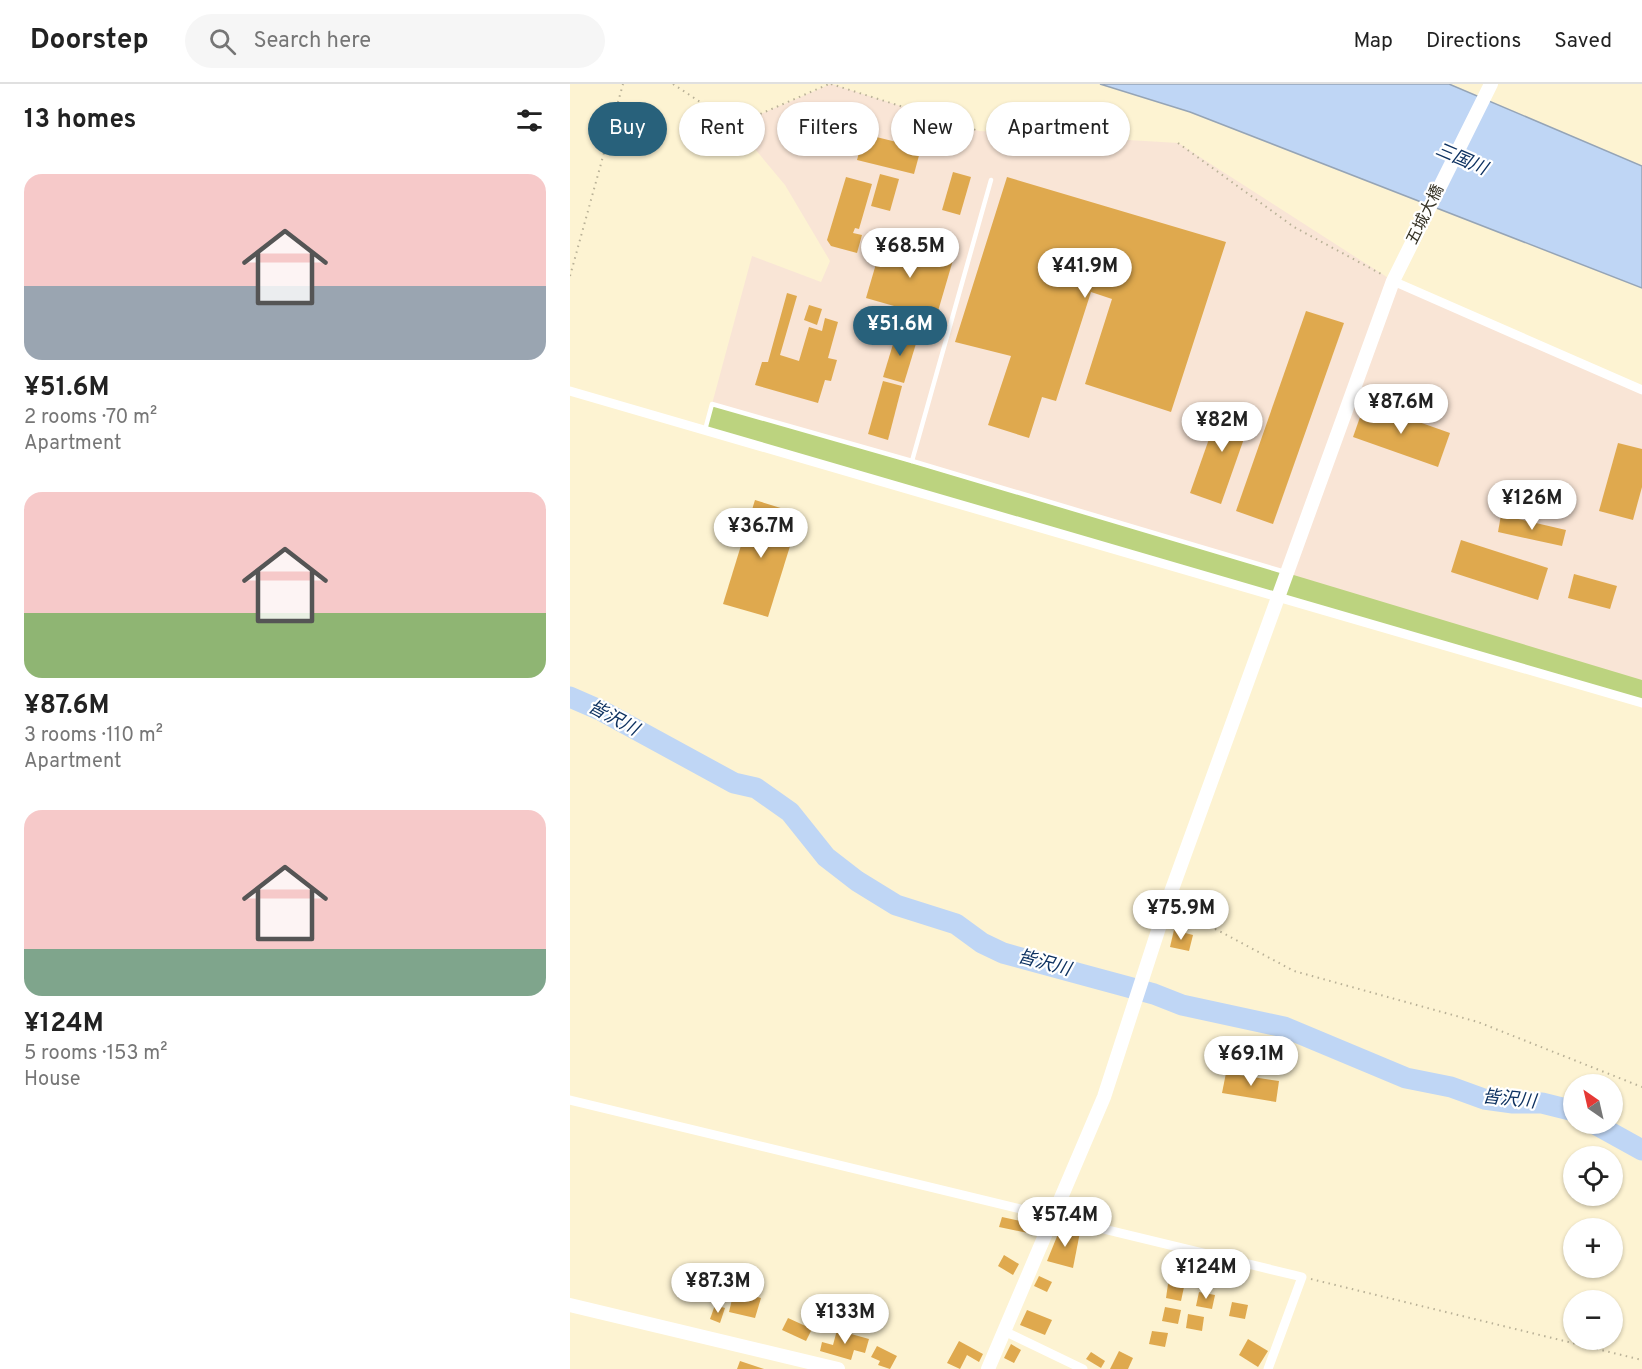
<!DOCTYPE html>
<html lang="en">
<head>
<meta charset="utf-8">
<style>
  :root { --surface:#fff; --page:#f6f6f6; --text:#222; --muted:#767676; --line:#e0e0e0; --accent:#28617b }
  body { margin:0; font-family:Overpass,"Noto Sans JP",sans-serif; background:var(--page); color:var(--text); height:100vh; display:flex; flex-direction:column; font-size:22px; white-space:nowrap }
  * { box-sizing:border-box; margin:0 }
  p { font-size:20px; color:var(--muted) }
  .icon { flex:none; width:33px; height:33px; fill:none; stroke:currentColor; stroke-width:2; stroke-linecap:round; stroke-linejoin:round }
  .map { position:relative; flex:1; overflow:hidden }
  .side { display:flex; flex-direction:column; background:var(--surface); width:570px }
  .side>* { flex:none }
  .top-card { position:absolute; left:18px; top:18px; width:570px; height:54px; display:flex; gap:12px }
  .needle { width:39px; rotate:326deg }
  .fabs { position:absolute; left:993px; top:990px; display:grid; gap:12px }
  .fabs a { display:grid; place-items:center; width:60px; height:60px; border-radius:50%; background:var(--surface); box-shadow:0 2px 4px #0004; font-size:30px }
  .price { position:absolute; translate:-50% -51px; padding:0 14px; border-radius:21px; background:#fff; color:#222; font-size:20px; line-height:39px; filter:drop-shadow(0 2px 3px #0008) }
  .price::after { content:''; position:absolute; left:50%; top:36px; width:18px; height:14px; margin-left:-9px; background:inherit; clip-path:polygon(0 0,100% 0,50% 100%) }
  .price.current { background:var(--accent); color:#fff }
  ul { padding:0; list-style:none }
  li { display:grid; align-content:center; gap:12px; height:318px; padding:0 24px }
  li span { display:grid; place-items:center; height:186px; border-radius:18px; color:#555 }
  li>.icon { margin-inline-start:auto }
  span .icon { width:108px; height:108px; fill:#fffc; stroke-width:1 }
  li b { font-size:26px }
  h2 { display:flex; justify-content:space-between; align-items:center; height:72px; padding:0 24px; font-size:26px }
  .chip { padding:0 21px; border-radius:27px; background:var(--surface); box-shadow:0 2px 4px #0004; font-size:21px; line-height:54px }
  .chip.current { background:var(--accent); color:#fff }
  header { display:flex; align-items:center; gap:36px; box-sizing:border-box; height:84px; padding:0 30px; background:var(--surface); border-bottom:2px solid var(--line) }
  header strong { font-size:28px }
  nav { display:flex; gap:33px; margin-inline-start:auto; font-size:21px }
  .search { width:420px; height:54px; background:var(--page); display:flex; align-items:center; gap:15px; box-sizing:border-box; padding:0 21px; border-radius:33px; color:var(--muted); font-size:22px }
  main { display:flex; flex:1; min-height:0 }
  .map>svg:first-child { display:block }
  .industrial { fill:#f9e5d6 }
  .green { fill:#bcd37f }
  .water { fill:#bfd6f5; stroke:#95a4b6; stroke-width:1.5 }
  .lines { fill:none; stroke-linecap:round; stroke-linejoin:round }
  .river { stroke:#bfd6f5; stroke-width:21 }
  .building { fill:#dfa94e }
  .path { stroke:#b9b197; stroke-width:2; stroke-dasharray:1.5 4.5; stroke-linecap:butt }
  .lane { stroke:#fff; stroke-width:4.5 }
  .street { stroke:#fff; stroke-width:9 }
  .secondary { stroke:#fff; stroke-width:14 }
  .labels { text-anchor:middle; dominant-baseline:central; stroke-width:4.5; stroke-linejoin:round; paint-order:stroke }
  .street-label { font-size:16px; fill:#343124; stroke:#fff }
  .water-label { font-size:18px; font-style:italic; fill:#0e3261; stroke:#fff }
</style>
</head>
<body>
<header>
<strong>Doorstep</strong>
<div class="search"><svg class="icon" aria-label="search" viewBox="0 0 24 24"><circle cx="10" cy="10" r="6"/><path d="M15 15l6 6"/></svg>Search here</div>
<nav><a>Map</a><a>Directions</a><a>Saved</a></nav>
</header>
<main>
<section class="side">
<h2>13 homes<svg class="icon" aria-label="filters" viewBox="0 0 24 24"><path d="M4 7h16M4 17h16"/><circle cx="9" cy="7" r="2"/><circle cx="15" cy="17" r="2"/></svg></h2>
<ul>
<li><span style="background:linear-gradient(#f6c9c9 60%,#9aa5b1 0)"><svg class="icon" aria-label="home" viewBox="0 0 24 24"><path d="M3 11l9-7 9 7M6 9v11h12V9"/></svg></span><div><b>¥51.6M</b><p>2 rooms · 70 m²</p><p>Apartment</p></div></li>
<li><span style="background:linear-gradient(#f6c9c9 65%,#8fb573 0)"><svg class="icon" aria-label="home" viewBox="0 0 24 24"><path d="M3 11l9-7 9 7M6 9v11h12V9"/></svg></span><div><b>¥87.6M</b><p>3 rooms · 110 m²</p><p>Apartment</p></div></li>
<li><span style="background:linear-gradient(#f6c9c9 75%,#7fa58c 0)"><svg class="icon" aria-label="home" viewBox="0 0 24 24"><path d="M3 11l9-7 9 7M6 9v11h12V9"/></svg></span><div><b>¥124M</b><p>5 rooms · 153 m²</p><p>House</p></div></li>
</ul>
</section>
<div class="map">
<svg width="1072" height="1285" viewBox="0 0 1072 1285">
  <rect width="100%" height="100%" fill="#fdf3d2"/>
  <path class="industrial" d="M261 0 409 47 608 59 823 197 1072 306V619L135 346 182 172 251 198 260 177 215 101 165 41Z"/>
  <path class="green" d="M142 320 717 489 1072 596V619L135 346Z"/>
  <path class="water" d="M530 0H879L1072 82V204L620 28Z"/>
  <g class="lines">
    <g class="river">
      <path d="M0 613 32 627 164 699 186 704 220 728 256 773 287 797 326 821 386 840 412 859 433 869 584 910 612 921 714 943 836 994 881 1003 914 1015 943 1019H972L1004 1027"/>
      <path d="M1025 1040 1072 1066"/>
    </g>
  </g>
  <g class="building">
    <path d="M294 50 351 64 344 90 287 76Z"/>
    <path d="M383 88 401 93 390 131 372 126Z"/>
    <path d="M310 90 329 95 320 127 301 122Z"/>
    <path d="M276 93 302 100 289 145 285 144 283 149 292 151 287 169 261 162 257 156Z"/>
    <path d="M437 93 656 158 601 328 515 300 542 215 521 208 486 317 472 313 459 354 418 341 441 272 385 258Z"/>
    <path d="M313 156 383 176 366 234 296 214Z"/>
    <path d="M217 209 227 212 210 271 229 277 239 243 252 247 255 234 268 238 258 274 267 276 261 297 255 296 248 319 185 301 192 278H198Z"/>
    <path d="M239 221 252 225 247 241 234 236Z"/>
    <path d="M736 227 774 239 703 440 666 427Z"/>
    <path d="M327 247 348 253 334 299 313 293Z"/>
    <path d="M313 297 332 302 318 356 298 350Z"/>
    <path d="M652 318 683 329 651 420 620 409Z"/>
    <path d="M795 319 880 349 868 383 783 353Z"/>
    <path d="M1048 359 1072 365V403L1063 436 1029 427Z"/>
    <path d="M185 416 230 430 198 533 153 520Z"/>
    <path d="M931 431 996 446 992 462 928 448Z"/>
    <path d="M891 456 978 484 968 516 881 488Z"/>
    <path d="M1004 490 1047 502 1040 525 998 514Z"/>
    <path d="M604 846 623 851 619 867 600 863Z"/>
    <path d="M656 989 709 997 706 1018 652 1009Z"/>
    <path d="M432 1133 460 1139 458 1149 429 1143Z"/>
    <path d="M490 1145 510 1148 503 1184 477 1177Z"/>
    <path d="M434 1171 449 1180 443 1191 428 1182Z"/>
    <path d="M601 1177 617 1180 615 1194 599 1191Z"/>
    <path d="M636 1184 652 1187 649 1201 633 1198Z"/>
    <path d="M469 1192 482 1198 477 1208 464 1202Z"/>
    <path d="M598 1200 614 1203 611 1217 596 1214Z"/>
    <path d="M164 1207 191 1214 185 1234 159 1228Z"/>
    <path d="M629 1208 645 1211 642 1225 626 1222Z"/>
    <path d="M662 1218 678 1221 675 1235 659 1232Z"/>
    <path d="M145 1221 155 1224 150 1239 140 1235Z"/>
    <path d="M595 1223 611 1226 608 1240 592 1237Z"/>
    <path d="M457 1226 482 1236 475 1251 450 1241Z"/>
    <path d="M618 1230 634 1233 632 1247 616 1244Z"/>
    <path d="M218 1234 242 1245 236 1257 212 1246Z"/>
    <path d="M267 1246 299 1255 295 1269 284 1266 281 1276 250 1267 252 1258 263 1261Z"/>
    <path d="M582 1247 598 1249 595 1263 579 1260Z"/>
    <path d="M678 1255 698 1267 688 1283 669 1271Z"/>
    <path d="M389 1257 413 1270 409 1278 397 1271 390 1285 377 1279Z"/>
    <path d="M441 1260 451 1266 444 1279 434 1274Z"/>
    <path d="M307 1262 327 1272 320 1285 308 1281 310 1277 301 1273Z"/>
    <path d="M549 1267 563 1274 558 1285H540Z"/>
    <path d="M521 1268 535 1277 531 1284 516 1275Z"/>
    <path d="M170 1277 194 1285H167Z"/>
  </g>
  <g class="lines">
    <g class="path">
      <path d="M103 0 165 41 259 0"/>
      <path d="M261 0 409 47"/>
      <path d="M608 59 724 143 813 191"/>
      <path d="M0 192 53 0"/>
      <path d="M608 825 724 887 908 938 1072 1003"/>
      <path d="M741 1195 1072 1276"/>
    </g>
    <g class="lane">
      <path d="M421 96 342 377 715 488"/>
      <path d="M135 346 142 320 342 377"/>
    </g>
    <g class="street">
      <path d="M823 197 1072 306"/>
      <path d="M0 307 1072 619"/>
      <path d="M0 1016 732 1193 698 1285"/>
      <path d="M434 1247 513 1285"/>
    </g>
    <g class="secondary">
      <path d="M0 1221 268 1285"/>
      <path d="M418 1285 534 1013 597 819 823 197 921 0"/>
    </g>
  </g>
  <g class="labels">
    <g class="street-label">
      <text transform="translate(856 131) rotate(-64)">五城大橋</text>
    </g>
    <g class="water-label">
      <text transform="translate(891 76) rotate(23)">三国川</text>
      <text transform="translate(43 635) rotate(28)">皆沢川</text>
      <text transform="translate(474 880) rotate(15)">皆沢川</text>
      <text transform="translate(939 1016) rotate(6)">皆沢川</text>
    </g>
  </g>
</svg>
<div class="fabs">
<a><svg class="needle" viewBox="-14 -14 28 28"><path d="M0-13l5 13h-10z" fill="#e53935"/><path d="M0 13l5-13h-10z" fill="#767676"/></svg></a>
<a><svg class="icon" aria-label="locate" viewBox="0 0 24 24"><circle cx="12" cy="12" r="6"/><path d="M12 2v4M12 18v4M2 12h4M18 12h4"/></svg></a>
<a>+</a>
<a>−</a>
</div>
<b class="price" style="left:340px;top:195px">¥68.5M</b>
<b class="price" style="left:515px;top:215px">¥41.9M</b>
<b class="price current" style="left:330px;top:273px">¥51.6M</b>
<b class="price" style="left:831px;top:351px">¥87.6M</b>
<b class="price" style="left:652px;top:369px">¥82M</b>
<b class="price" style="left:962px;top:447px">¥126M</b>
<b class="price" style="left:191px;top:475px">¥36.7M</b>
<b class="price" style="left:611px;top:857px">¥75.9M</b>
<b class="price" style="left:681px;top:1003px">¥69.1M</b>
<b class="price" style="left:495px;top:1164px">¥57.4M</b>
<b class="price" style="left:636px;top:1216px">¥124M</b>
<b class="price" style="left:148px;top:1230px">¥87.3M</b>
<b class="price" style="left:275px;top:1261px">¥133M</b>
<div class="top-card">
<a class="chip current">Buy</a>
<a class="chip">Rent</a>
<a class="chip">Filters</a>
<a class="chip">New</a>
<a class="chip">Apartment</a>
</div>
</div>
</main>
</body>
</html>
